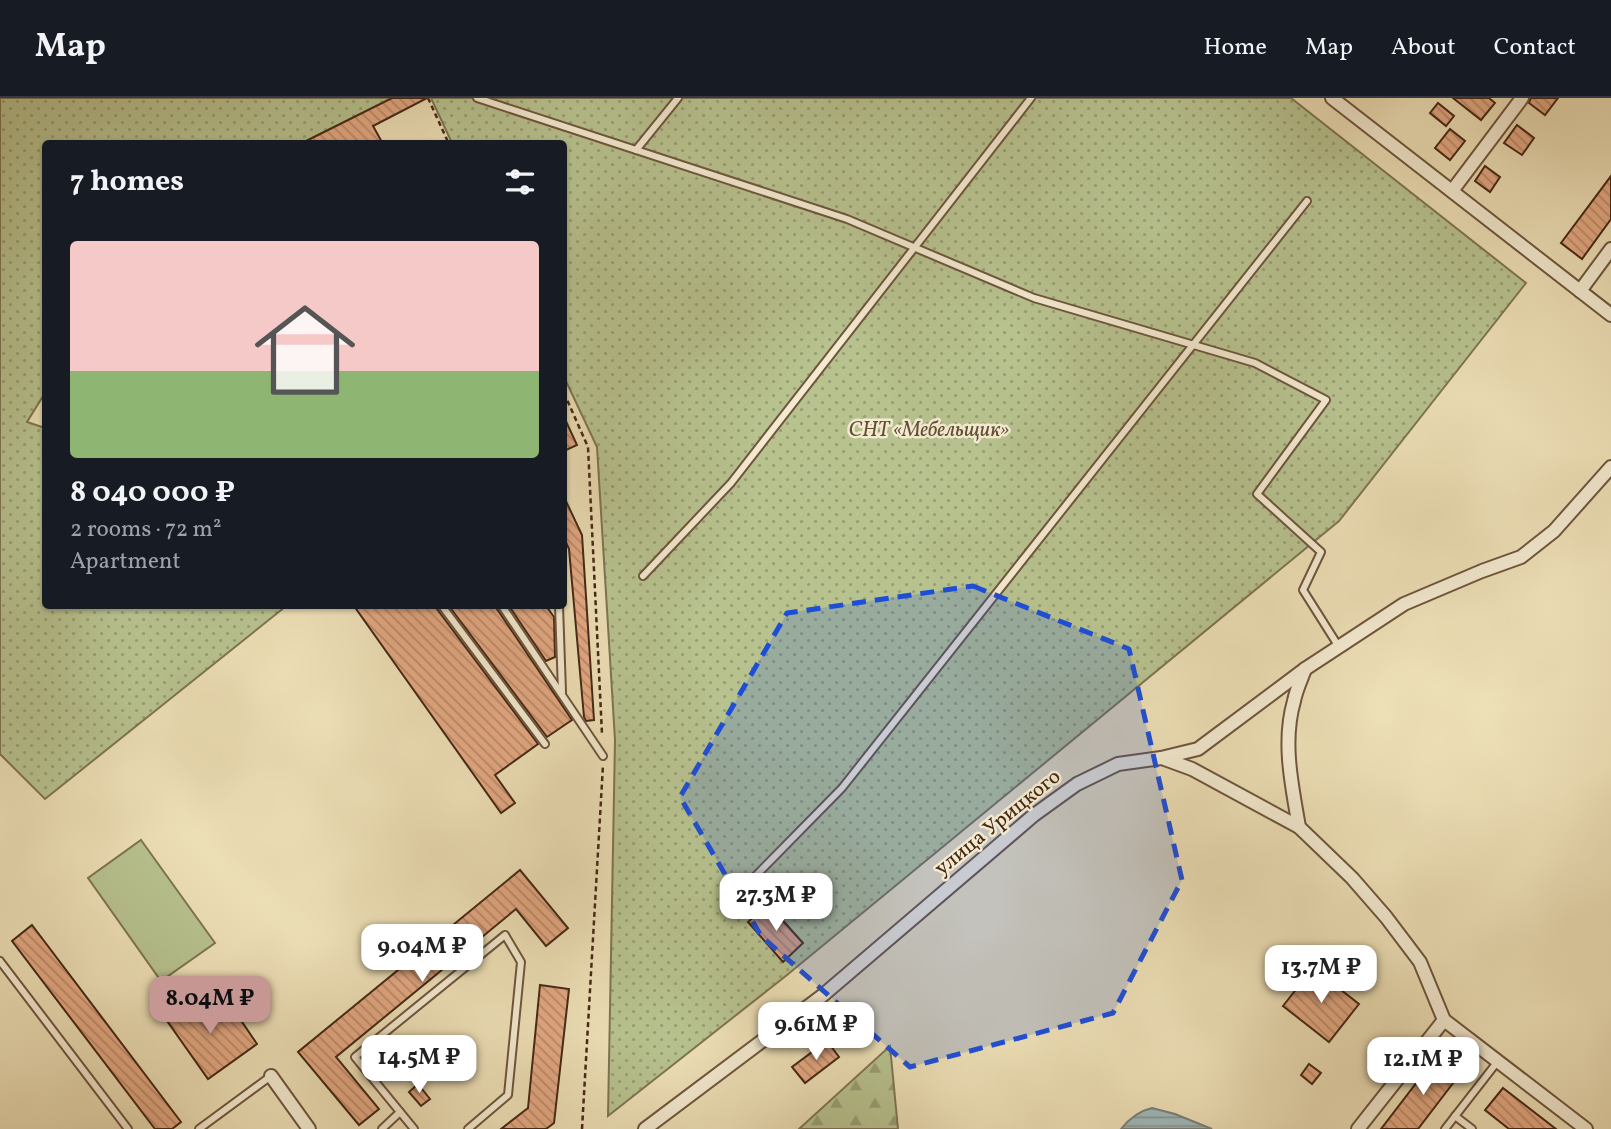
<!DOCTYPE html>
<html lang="en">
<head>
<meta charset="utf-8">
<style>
  :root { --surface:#171b24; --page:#20242c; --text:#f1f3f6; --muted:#9ea1a6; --line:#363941; --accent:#c59692 }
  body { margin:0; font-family:Vollkorn,serif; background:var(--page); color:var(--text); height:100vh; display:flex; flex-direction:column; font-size:26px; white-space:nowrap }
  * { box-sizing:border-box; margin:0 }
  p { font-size:23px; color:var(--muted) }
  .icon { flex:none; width:38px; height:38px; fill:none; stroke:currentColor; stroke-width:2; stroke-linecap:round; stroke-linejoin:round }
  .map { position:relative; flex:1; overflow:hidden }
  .details { position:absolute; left:42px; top:42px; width:525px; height:469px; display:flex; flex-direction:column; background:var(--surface); border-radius:7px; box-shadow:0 2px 5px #0004 }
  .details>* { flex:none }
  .price { position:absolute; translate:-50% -60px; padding:0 16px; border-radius:14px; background:#fff; color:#222; font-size:23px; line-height:46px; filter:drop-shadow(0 2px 4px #0008) }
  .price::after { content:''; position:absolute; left:50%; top:42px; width:21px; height:16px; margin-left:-10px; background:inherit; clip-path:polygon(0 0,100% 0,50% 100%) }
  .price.selected { background:var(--accent); color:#111 }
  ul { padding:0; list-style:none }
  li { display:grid; align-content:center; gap:14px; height:371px; padding:0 28px }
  li span { display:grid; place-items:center; height:217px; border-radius:7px; color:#555 }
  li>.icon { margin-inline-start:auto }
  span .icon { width:126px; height:126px; fill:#fffc; stroke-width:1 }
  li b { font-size:30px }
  h2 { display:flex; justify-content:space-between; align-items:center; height:84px; padding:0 28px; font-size:30px }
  header { display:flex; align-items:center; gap:42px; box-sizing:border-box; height:98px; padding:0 35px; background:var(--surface); border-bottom:2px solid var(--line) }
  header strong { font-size:33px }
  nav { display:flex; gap:38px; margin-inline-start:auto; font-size:24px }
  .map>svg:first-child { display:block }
  .grass { fill:url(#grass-dots); stroke:#7e7452; stroke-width:2 }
  .forest { fill:url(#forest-firs); stroke:#7e7452; stroke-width:2 }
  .pitch { fill:#b7c28f; stroke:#7e7452; stroke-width:2 }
  .water { fill:url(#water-rules); stroke:#7b7f78; stroke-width:2 }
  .building { fill:url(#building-back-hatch); stroke:#452715; stroke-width:2 }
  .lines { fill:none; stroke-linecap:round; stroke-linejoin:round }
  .lane-casing { stroke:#6f553d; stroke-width:10 }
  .street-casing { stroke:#6f553d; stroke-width:16 }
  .path { stroke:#452715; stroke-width:2.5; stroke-dasharray:5 3.5; stroke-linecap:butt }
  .lane { stroke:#f3ead0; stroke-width:6 }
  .street { stroke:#f3ead0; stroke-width:12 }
  .marked { fill:#1d4ed8; fill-opacity:0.2; stroke:#1d4ed8; stroke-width:5; stroke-dasharray:14 9; stroke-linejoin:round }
  .labels { text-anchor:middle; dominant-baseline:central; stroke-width:5; stroke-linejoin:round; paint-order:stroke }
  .park-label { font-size:21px; font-style:italic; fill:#624e34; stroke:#f3ead0 }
  .street-label { font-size:21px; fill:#452715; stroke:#f3ead0 }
</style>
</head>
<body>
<header>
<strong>Map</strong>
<nav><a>Home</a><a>Map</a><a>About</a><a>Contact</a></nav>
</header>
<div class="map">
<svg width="1611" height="1031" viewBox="0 0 1611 1031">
  <defs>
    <pattern id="grass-dots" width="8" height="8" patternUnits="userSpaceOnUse" patternTransform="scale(1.75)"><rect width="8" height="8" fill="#b7c28f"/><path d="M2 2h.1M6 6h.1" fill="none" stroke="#979e74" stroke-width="1.8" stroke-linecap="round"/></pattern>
    <pattern id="forest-firs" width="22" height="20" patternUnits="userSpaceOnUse" patternTransform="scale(1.75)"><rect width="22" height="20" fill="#b7c28f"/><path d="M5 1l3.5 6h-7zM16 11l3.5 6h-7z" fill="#979e74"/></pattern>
    <pattern id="water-rules" width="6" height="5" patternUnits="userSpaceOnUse" patternTransform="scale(1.75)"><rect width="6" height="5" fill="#9fb9ba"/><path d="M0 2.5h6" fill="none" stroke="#839696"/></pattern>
    <pattern id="building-back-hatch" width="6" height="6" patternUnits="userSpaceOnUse" patternTransform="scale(1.75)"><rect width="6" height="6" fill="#e3a882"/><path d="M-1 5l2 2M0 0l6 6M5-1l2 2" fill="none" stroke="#ba8969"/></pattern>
  </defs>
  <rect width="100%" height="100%" fill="#eddfb6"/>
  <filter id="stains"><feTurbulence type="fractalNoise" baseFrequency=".00286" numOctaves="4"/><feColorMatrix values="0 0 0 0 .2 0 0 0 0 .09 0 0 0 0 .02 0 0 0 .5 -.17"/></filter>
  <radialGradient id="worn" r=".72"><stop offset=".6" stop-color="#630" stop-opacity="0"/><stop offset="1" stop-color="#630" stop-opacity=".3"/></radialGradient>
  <g class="grass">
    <path d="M0 0H426L326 45 46 46 45 295 27 324 45 330 46 508H284L285 509 45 701 0 656Z"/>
    <path d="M431 0H1291L1526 185 1339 423 787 877 608 1018 615 642 597 349 564 279V46L452 45Z"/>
  </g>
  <path class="forest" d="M890 948 898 1031H799Z"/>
  <path class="pitch" d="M141 742 215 845 161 883 88 780Z"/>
  <path class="water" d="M1152 1010 1175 1016 1212 1031H1121C1129 1021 1139 1013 1152 1010Z"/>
  <g class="building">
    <path d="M392 0H427L373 28 383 46H300Z"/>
    <path d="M1453 0H1489L1495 5 1481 22Z"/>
    <path d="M1531 0H1558L1545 17 1529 5Z"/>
    <path d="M1438 5 1454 18 1446 28 1430 15Z"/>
    <path d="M1517 27 1534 40 1522 57 1504 45Z"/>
    <path d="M1450 31 1465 43 1450 62 1435 50Z"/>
    <path d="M1485 68 1500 79 1490 94 1475 83Z"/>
    <path d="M1611 78V121L1582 161 1561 145Z"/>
    <path d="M564 319 577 347 564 353Z"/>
    <path d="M564 399 582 437 594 622 586 623 584 619 569 451 564 440Z"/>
    <path d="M354 508H436L437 511 538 646 495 677 515 705 501 715Z"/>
    <path d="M449 508H496L497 511 572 622 547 639Z"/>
    <path d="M509 508H546L554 519 555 559 546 563Z"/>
    <path d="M520 772 568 830 546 848 516 811 336 959 379 1011 359 1027 298 954Z"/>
    <path d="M768 806 803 845 783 864 748 824Z"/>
    <path d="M32 827 181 1024 172 1031H155L12 843Z"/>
    <path d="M1313 870 1359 906 1329 944 1283 908Z"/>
    <path d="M540 887 569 891 554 1025 546 1031H501L528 1010Z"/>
    <path d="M199 897 218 923 234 912 257 946 208 981 165 920Z"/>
    <path d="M827 943 839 959 805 985 792 969Z"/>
    <path d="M1437 958 1460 976 1418 1031H1381Z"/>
    <path d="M1309 966 1321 975 1312 986 1301 977Z"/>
    <path d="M418 986 430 1001 421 1008 409 994Z"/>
    <path d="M1503 990 1556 1031H1509L1485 1012Z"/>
  </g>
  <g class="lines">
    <g class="lane-casing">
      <g id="lane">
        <path d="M477 0 847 121 1034 200 1255 265 1326 302 1257 396 1321 454 1303 492 1339 549"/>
        <path d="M636 52 678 0"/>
        <path d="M643 478 731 385 1031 0"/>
        <path d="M442 508 545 646"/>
        <path d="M502 508 603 658"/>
        <path d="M559 508 562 594"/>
        <path d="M727 807 842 690 1307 103"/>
        <path d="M0 863 128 1031"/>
        <path d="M1455 1018 1472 1031"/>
        <path d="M199 1031 271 978"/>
        <path d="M382 1031 400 1014"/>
        <path d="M414 1031 355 959 505 837 521 864 508 997 468 1031"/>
        <path d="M1445 1031 1498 963"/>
      </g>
    </g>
    <g class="street-casing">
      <g id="street">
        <path d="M1332 0 1611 217"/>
        <path d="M1452 93 1522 0"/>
        <path d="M1580 193 1611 151"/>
        <path d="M1162 660 1192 671 1299 729 1352 780 1386 819 1420 864 1444 922 1586 1031"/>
        <path d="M1299 729C1292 688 1282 644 1294 603 1296 592 1301 582 1305 571"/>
        <path d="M271 978 309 1031"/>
        <path d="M645 1031 822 898 1034 717 1077 686 1118 666 1161 660 1198 651 1305 571 1404 506 1482 473 1521 459 1554 433 1611 369"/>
        <path d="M1358 1031 1444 922"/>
      </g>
    </g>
    <g class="path">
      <path d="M428 0 449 46"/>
      <path d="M564 295 588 349 602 636"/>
      <path d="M582 1031 603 667"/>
    </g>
    <use href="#lane" class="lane"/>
    <use href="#street" class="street"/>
  </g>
  <path class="marked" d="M973 488 1129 551 1182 782 1113 915 910 969 761 838 680 699 787 515Z"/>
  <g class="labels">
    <g class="park-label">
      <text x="929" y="332">СНТ «Мебельщик»</text>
    </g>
    <g class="street-label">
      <text transform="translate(998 725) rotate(-39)">улица Урицкого</text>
    </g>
  </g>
  <rect width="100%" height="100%" filter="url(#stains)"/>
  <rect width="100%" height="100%" fill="url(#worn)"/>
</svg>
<b class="price" style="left:776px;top:835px">27.3M ₽</b>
<b class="price" style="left:422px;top:886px">9.04M ₽</b>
<b class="price" style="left:1321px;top:907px">13.7M ₽</b>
<b class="price selected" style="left:210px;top:938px">8.04M ₽</b>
<b class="price" style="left:816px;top:964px">9.61M ₽</b>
<b class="price" style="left:419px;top:997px">14.5M ₽</b>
<b class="price" style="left:1423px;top:999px">12.1M ₽</b>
<section class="details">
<h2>7 homes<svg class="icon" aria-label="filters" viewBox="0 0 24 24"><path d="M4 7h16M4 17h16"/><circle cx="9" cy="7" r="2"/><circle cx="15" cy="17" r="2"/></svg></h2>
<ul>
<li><span style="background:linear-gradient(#f6c9c9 60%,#8fb573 0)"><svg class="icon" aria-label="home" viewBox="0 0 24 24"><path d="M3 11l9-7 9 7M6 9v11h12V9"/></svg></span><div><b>8 040 000 ₽</b><p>2 rooms · 72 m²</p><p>Apartment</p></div></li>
</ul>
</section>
</div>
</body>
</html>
